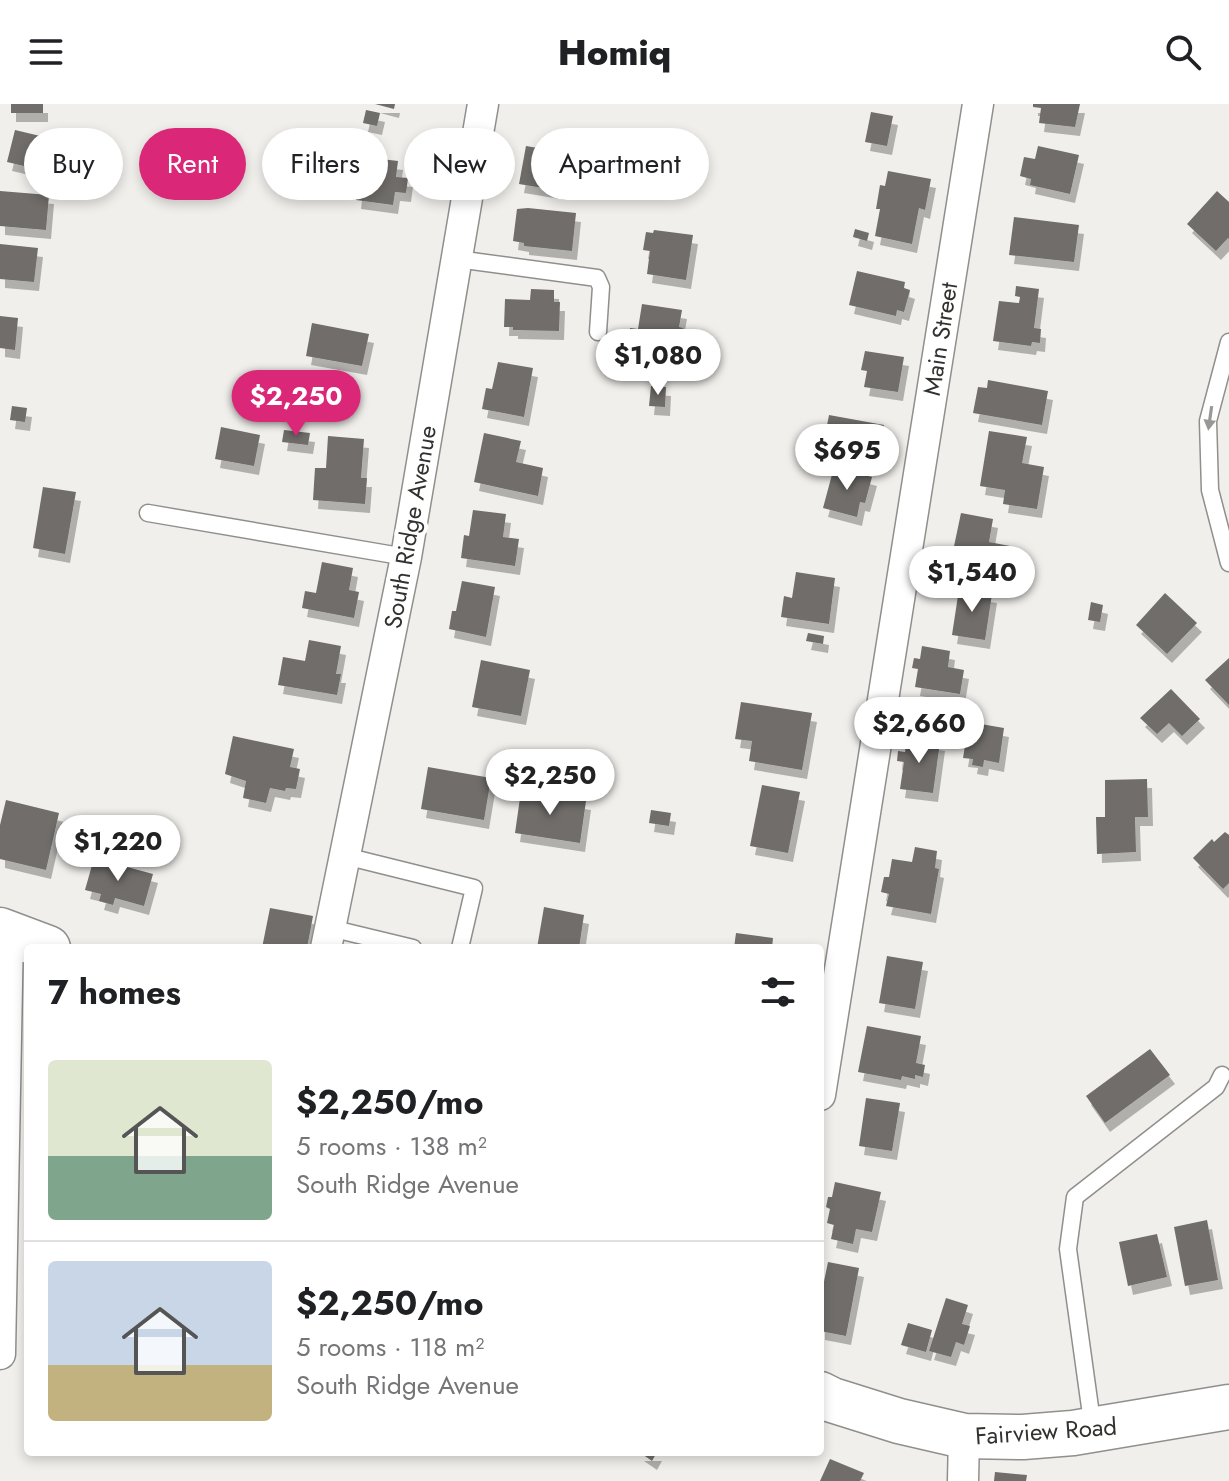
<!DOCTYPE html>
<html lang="en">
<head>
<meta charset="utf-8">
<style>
  :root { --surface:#fff; --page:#f6f6f6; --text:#202124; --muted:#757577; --line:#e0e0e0; --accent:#db2777 }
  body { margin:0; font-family:Jost,sans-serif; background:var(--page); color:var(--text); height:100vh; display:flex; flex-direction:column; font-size:30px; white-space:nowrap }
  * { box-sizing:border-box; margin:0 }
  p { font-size:26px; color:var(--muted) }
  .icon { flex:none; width:44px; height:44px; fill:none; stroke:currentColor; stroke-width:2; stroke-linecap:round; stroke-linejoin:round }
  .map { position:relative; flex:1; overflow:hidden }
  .details { position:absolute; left:24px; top:840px; width:800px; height:512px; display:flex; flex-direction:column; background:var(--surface); border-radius:8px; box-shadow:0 4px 12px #0003 }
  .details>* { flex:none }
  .top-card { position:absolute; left:24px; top:24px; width:800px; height:72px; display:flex; gap:16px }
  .price { position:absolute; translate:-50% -68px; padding:0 18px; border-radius:28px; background:#fff; color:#222; font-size:26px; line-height:52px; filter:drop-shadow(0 2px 4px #0008) }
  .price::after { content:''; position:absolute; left:50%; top:48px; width:24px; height:18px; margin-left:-12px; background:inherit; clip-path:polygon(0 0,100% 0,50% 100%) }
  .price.selected { background:var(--accent); color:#fff }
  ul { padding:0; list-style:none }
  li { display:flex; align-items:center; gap:24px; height:200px; padding:0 24px }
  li+li { border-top:2px solid var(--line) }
  li span { display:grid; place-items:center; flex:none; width:224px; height:160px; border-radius:8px; color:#555 }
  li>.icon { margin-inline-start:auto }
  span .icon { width:96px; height:96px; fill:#fffc; stroke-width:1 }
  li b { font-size:34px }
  h2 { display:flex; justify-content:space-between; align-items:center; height:96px; padding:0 24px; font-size:34px }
  .tag { padding:0 28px; border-radius:36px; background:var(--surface); box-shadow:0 4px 12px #0003; font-size:28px; line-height:72px }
  .tag.selected { background:var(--accent); color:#fff }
  header { display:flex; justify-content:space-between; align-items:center; height:104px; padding:0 24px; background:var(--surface); font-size:36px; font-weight:800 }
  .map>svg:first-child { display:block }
  .building { fill:#6f6d6a; filter:url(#shadow) }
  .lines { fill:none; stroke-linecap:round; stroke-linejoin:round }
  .lane-casing { stroke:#918f8c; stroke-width:19 }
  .street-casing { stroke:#918f8c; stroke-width:33 }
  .secondary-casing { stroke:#918f8c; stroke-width:47 }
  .lane { stroke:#fff; stroke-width:16 }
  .street { stroke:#fff; stroke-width:30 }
  .secondary { stroke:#fff; stroke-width:44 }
  .oneway { fill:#989897 }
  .labels { text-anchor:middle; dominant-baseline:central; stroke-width:8; stroke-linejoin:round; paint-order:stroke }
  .street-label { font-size:24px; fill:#31312f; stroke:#fff }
</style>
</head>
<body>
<header><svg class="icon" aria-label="menu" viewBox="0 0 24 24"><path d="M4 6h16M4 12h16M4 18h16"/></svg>Homiq<svg class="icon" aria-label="search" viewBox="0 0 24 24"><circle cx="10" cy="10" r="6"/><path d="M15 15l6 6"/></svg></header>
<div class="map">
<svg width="1229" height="1377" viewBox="0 0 1229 1377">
  <defs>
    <filter id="shadow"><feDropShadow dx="5" dy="9" stdDeviation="0" flood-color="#0004"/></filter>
  </defs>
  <rect width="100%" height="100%" fill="#f1efeb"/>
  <g class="building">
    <rect x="11" y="0" width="32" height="9"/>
    <path d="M375 0H395L394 5Z"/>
    <path d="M1033 0H1080L1075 23 1039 19 1041 4 1033 3Z"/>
    <path d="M366 6 380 9 377 22 363 19Z"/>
    <path d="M871 8 893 12 887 42 865 38Z"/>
    <path d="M15 26 57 36 56 41 63 43 58 64 52 62 50 68 7 58Z"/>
    <path d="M526 42 567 49 561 87 519 80Z"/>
    <path d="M1038 42 1079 51 1070 90 1030 81 1031 75 1020 72 1024 53 1035 55Z"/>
    <path d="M381 55 398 57 396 73 408 74 406 89 395 88 393 101 356 96 358 79 377 81Z"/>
    <path d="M888 67 931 75 925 106 919 104 912 140 875 132 880 105H876L880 81 885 82Z"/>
    <path d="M0 87 49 91 46 126 0 122Z"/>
    <path d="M1217 87 1229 98V135L1228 134 1216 147 1187 120Z"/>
    <path d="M528 104 576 109 572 147 524 142V139L513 137 517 105Z"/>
    <path d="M1014 113 1079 121 1074 158 1009 151Z"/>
    <path d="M855 125 869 129 867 137 853 133Z"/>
    <path d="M654 126 693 131 686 176 647 170 650 147 643 146 646 128 653 129Z"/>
    <path d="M0 140 38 144 34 178 0 175Z"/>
    <path d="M857 167 905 178 904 184 910 186 904 208 897 206 896 212 849 201Z"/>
    <path d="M1016 182 1039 185 1034 224 1041 225 1040 239 1032 238 1031 242 993 237 999 197 1019 199 1020 193 1015 192Z"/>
    <path d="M531 185 554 186V198H560L559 227 513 226V223H504L505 195 530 196Z"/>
    <path d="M642 200 682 206 679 223 683 224 681 235H677L675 251 635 245 636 242 628 240 630 224 638 225Z"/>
    <path d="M0 212 18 214 15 246 0 244Z"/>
    <path d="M312 219 369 230 362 262 306 252Z"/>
    <path d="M865 247 904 253 898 288 864 283 867 267 861 266Z"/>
    <path d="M498 258 533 264 524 313 482 305 486 284 492 285Z"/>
    <path d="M988 276 1048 287 1042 321 973 309 978 283 987 284Z"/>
    <path d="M651 282 666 283 665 303 649 302Z"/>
    <path d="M12 302 27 304 25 318 10 316Z"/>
    <path d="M829 311 884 321 878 351 823 342Z"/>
    <path d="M221 323 260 331 254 362 215 355Z"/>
    <path d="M284 326 310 329 308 341 282 338Z"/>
    <path d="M989 327 1027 333 1022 359 1044 363 1037 405 1003 400 1005 386 980 382Z"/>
    <path d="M484 329 521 337 516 358 543 364 538 392 474 378Z"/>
    <path d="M328 332 364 335 361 374H367L365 400 313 396 315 364H326Z"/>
    <path d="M834 363 872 373 865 399 860 398 857 413 823 404Z"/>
    <path d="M43 383 76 388 65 450 33 444Z"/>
    <path d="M473 406 506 410 503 433 519 435 515 462 461 454 464 431 469 432Z"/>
    <path d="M961 409 993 415 989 438 1010 442 1007 463 973 457 974 451 953 447Z"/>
    <path d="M322 458 353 464 349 486 359 488 354 514 302 504 305 487 316 489Z"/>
    <path d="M796 468 835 474 829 520 781 513 784 492 792 494Z"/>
    <path d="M462 477 495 483 486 533 449 525 452 507H456Z"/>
    <path d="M959 485 992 490 985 536 952 531Z"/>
    <path d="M1165 489 1197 519 1167 550 1136 521Z"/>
    <path d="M1091 498 1103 501 1100 518 1088 516Z"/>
    <path d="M808 529 824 532 823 540 806 537Z"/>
    <path d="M309 536 341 542 336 570H341L337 591 278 581 283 553 305 557Z"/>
    <path d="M922 542 950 547 948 563 964 566 960 590 915 583 918 565 912 564 914 554 920 555Z"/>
    <path d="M1229 554V601L1205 576Z"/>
    <path d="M481 556 530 566 521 612 472 603Z"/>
    <path d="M1171 585 1200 615 1182 632 1169 619 1157 630 1140 614Z"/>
    <path d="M741 598 812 609 802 666 749 657 752 637 735 635Z"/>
    <path d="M969 618 1004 624 999 659 984 656 983 663 972 661 973 655 963 654Z"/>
    <path d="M233 632 294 645 290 663 300 665 296 685 286 684 285 687 270 684 266 699 243 694 246 677 225 670Z"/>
    <path d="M907 633 940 638 933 689 900 685 904 658 897 657 898 647 905 648Z"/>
    <path d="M428 663 491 674 484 716 421 705Z"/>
    <path d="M1147 675 1148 713H1135L1136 748 1097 750 1096 713H1105V676Z"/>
    <path d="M762 681 800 688 788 749 750 742Z"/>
    <path d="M521 687 586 697 580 739 515 729Z"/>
    <path d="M6 696 59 709 46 766 0 755V721Z"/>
    <path d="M651 706 671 709 669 722 649 719Z"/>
    <path d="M1225 728 1229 731V779L1223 785 1193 754 1212 735 1214 738Z"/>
    <path d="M915 743 937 747 935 764 939 765 931 810 886 802 889 790 881 788 884 773H889L892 755 912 758Z"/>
    <path d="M94 754 153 770 144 802 115 794 113 801 99 797 101 790 85 786Z"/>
    <path d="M544 803 584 811 579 844H537Z"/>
    <path d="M270 804 313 812 307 844H262Z"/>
    <path d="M736 829 773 834 772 844H734Z"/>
    <path d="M887 852 923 858 915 905 879 899Z"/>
    <path d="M867 922 921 932 916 959 925 961 923 973 915 971V975L902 972 901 976 858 968Z"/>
    <path d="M1150 945 1170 971 1105 1019 1086 992Z"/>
    <path d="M866 994 900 999 892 1047 859 1042Z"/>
    <path d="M835 1078 881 1088 872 1128 856 1125 853 1140 831 1135 834 1121 827 1119 830 1105 826 1103 828 1093H832Z"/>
    <path d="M1207 1116 1218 1176 1185 1182 1174 1123Z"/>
    <path d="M1157 1130 1167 1173 1128 1182 1119 1138Z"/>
    <path d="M828 1158 859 1164 846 1232 820 1227V1197Z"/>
    <path d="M946 1194 968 1201 962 1220 970 1222 964 1241 956 1238 951 1253 929 1247Z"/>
    <path d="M908 1219 932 1226 926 1248 901 1241Z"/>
    <path d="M639 1348H657L652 1357Z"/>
    <path d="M830 1355 864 1369 860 1377H820Z"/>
    <path d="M995 1368 1027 1371 1026 1377H994Z"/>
  </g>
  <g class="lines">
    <g class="lane-casing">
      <g id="lane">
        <path d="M457 155 597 174 601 183 598 228"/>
        <path d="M1229 238 1208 317 1210 386 1229 459"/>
        <path d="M148 409 406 453"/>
        <path d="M345 752 474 784 460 844"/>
        <path d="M330 824 413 844"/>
        <path d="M1093 1325 1068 1145 1075 1093 1216 983 1222 971"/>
      </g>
    </g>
    <g class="street-casing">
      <g id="street">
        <path d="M326 844 406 453 483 0"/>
        <path d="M820 991 978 0"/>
        <path d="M0 1250 8 828"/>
        <path d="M963 1377 964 1332"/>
      </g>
    </g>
    <g class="secondary-casing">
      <g id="secondary">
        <path d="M0 826 48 844"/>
        <path d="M820 1290 832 1296 899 1317 964 1332 1023 1333 1073 1329 1229 1303"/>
      </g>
    </g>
    <use href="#lane" class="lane"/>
    <use href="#street" class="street"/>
    <use href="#secondary" class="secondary"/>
  </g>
  <defs><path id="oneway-solid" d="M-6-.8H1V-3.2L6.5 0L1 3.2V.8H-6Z" transform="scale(2)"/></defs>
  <use class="oneway" href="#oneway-solid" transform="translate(1210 314) rotate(98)"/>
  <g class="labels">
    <g class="street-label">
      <text transform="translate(940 235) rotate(-81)">Main Street</text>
      <text transform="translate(410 423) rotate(-80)">South Ridge Avenue</text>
      <text transform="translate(1046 1327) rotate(-4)">Fairview Road</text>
    </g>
  </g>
</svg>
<b class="price" style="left:658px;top:293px">$1,080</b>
<b class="price selected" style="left:296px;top:334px">$2,250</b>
<b class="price" style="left:847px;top:388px">$695</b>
<b class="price" style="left:972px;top:510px">$1,540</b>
<b class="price" style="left:919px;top:661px">$2,660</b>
<b class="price" style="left:550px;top:713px">$2,250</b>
<b class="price" style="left:118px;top:779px">$1,220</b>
<div class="top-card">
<a class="tag">Buy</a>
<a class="tag selected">Rent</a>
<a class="tag">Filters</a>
<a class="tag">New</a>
<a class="tag">Apartment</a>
</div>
<section class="details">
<h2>7 homes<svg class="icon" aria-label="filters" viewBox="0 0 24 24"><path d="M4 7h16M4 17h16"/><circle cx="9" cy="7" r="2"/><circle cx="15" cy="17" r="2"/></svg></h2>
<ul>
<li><span style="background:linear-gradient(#dfe7d0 60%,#7fa58c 0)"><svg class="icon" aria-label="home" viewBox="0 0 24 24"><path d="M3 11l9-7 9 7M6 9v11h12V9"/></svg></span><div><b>$2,250/mo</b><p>5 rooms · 138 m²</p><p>South Ridge Avenue</p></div></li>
<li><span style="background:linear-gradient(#c9d6e8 65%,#c2b280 0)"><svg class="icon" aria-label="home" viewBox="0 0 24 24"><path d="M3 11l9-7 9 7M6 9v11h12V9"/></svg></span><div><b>$2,250/mo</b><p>5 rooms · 118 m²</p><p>South Ridge Avenue</p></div></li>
</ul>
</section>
</div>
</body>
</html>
